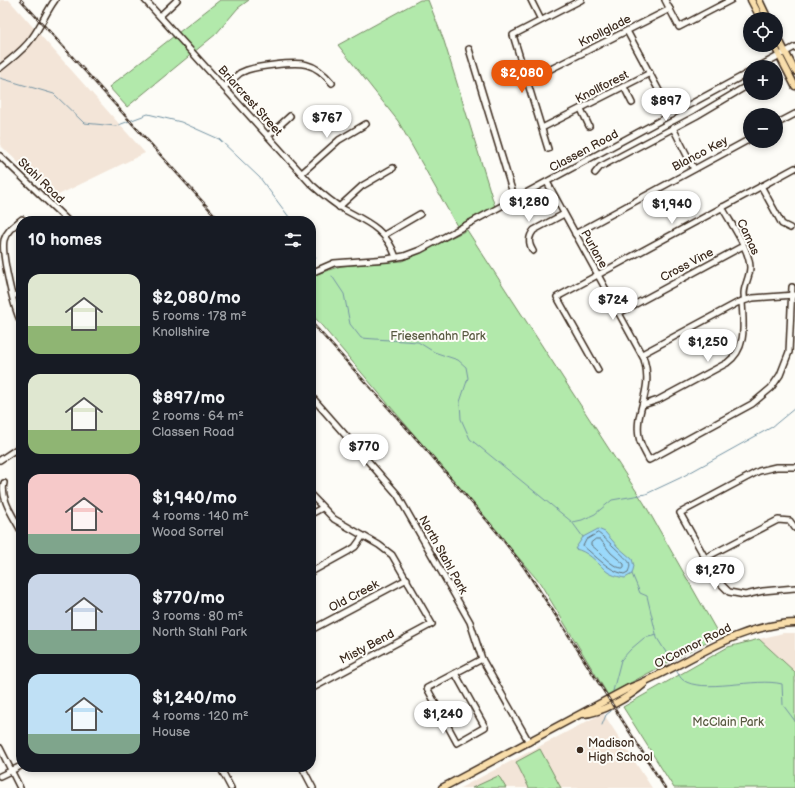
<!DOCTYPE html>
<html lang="en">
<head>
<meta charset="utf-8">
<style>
  :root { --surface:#171b24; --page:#242831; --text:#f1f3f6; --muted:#9ea1a6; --accent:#ea580c }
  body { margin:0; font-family:"Balsamiq Sans",sans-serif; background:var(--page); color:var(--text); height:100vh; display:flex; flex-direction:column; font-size:15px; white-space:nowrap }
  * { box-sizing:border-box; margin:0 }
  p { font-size:13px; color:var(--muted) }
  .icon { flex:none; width:22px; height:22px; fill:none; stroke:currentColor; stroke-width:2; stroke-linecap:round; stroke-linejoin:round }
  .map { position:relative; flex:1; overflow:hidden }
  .side { position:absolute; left:16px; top:216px; width:300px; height:556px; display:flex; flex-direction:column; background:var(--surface); border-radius:16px; box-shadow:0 2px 6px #0003 }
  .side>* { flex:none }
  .tools { position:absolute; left:743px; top:12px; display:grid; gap:8px }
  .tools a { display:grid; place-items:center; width:40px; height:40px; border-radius:50%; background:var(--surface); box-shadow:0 2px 6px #0003; font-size:20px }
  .price { position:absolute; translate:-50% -34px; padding:0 9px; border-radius:14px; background:#fff; color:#222; font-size:13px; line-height:26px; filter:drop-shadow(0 1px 2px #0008) }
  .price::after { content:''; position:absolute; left:50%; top:24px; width:12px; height:9px; margin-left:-6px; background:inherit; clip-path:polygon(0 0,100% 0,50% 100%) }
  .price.active { background:var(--accent); color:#fff }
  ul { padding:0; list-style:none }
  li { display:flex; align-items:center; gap:12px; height:100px; padding:0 12px }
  li span { display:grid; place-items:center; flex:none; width:112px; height:80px; border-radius:12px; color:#555 }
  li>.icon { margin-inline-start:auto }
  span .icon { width:48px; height:48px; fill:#fffc; stroke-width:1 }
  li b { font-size:17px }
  h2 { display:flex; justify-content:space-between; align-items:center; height:48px; padding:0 12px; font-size:17px }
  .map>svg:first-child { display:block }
  .built { fill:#f3e5d8 }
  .green { fill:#b2e9ab; stroke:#768a64 }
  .water { fill:#9ad9fb; stroke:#7493a3 }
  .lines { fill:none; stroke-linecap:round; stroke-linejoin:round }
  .shore { stroke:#617076; stroke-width:1 }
  .stream { stroke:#7493a3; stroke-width:1 }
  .minor-casing { stroke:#3b2a1e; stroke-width:8 }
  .major-casing { stroke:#3b2a1e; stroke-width:9 }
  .minor { stroke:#fdfcf7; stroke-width:5 }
  .major { stroke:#f9deab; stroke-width:6 }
  .rail-casing { stroke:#3b2a1e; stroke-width:2.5 }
  .rail { stroke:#fdfcf7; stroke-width:1; stroke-dasharray:3; stroke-linecap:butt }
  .poi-dot { fill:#3b2a1e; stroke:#fdfcf7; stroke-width:1.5 }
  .labels { text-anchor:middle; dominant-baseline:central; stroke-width:4; stroke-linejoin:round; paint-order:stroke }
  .street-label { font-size:12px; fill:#3b2a1e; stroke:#fdfcf7 }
  .park-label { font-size:12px; fill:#595a41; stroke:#fdfcf7 }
  .poi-label { font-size:12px; fill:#3b2a1e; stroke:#fdfcf7; text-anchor:start }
</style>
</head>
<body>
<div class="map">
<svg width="795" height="788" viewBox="0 0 795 788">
  <rect width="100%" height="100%" fill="#fdfcf7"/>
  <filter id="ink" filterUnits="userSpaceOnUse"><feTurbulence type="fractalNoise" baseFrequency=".025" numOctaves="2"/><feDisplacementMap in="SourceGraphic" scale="8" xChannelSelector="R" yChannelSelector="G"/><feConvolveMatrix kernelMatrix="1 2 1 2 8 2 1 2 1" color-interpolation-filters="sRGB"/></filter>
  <g filter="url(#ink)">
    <g class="built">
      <path d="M0 0H9L145 153 54 197 0 145Z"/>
      <path d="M783 633H795V672L759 639Z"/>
      <path d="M603 713 652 788H460Z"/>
    </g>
    <g class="green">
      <path d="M220 0H249L238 8 216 34 127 107 109 87Z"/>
      <path d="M420 0H428L444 41 495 207 457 226 398 121 338 45Z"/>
      <path d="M467 230 644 503 719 635 608 695 540 583 311 313V276L341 266 402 261Z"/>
      <path d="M759 639 795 672V788H674L623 707 728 647Z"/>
      <path d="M540 749 561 788H529L516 762Z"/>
      <path d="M498 776 500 778 506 788H472Z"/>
    </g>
    <path class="water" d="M598 529 605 532 618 547 632 559 634 566 632 574 625 578C619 577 610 575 605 570 596 561 587 551 575 549L583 537Z"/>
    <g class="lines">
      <g class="shore">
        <path d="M598 533C601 534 628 560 629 562 631 566 629 569 628 572L624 574C607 570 596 556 583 546L586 540Z"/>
        <path d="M596 539H600L611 553 624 564V568C612 569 601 552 591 545V543Z"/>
      </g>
      <g class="stream">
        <path d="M0 78 54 94 84 123 116 126 148 114 181 122 219 139 260 178 292 221"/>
        <path d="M311 251 316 258"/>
        <path d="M332 276 344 294 350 324 361 338 418 342 434 352 458 360 466 367 468 378 460 402 461 419 470 439 572 522 583 537"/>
        <path d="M573 522 582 520 595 514 612 500 646 494 680 478 772 427 795 408"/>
        <path d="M632 574 640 593 647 596 657 638 674 665"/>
        <path d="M676 670C678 673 680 678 683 680 702 694 756 677 782 684L783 705 795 721"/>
        <path d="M613 691 621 660 631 649 644 638 657 635"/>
        <path d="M602 725 606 715 611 711V709"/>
      </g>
      <g class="minor-casing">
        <g id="minor">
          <path d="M145 0 311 184C321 193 331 202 343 209 367 222 386 229 396 257"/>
          <path d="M531 0 541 20"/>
          <path d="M665 0 679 27 731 0"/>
          <path d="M160 16 177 0"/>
          <path d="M627 31 672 115"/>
          <path d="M469 49 515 200"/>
          <path d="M758 67 795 47"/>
          <path d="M0 68C12 58 24 50 32 38 41 26 46 12 55 0"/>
          <path d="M527 81 670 9"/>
          <path d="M224 87 240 73 247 70C256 67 265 66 274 65 301 62 314 61 332 83"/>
          <path d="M624 87 632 103"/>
          <path d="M581 109 589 126"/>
          <path d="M776 124 795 114"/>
          <path d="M542 128 650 73"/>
          <path d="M673 128 694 169"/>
          <path d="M268 136 290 116"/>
          <path d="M548 149 513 35 581 0"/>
          <path d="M0 156 68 221"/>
          <path d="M302 173 339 140 366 124"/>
          <path d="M595 173 600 167 696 116 750 84"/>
          <path d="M547 182 644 359C654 392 634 410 639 437 640 445 645 452 649 460L752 404 771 388 780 375 789 352 792 287"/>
          <path d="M761 186 782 224 790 228"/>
          <path d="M339 207 362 186 393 168"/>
          <path d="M722 207C731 224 749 248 750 267 750 279 741 289 745 300"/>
          <path d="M575 234 750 139"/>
          <path d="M384 235 420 214"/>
          <path d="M533 251C528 243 528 237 534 230L564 214"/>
          <path d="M311 273 334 263 387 259 404 256 420 250 750 72"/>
          <path d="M13 296 21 293"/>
          <path d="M619 313 743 246"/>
          <path d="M21 322C14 309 1 254 4 240 7 230 15 225 22 219L25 221"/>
          <path d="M642 354 737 303 753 298 795 295"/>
          <path d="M598 370 557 297 795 168"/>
          <path d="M311 396 397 494 470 622 482 659 529 742"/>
          <path d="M643 405 658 400 727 363C748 348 743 323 742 301"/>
          <path d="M0 460 21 446"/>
          <path d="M795 467H776L759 471 680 513 718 581 729 592 745 595 763 591 795 588"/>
          <path d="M4 483C0 499 14 517 21 531"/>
          <path d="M311 495 334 519 379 545 392 555 432 624 311 689"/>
          <path d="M311 514 322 508"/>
          <path d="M705 558 778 520 790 521 795 528"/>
          <path d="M311 572 349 551 355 547 363 536"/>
          <path d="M311 630 407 579"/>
          <path d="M455 673 485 727 457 743 427 688 482 659"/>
          <path d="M0 748 20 788"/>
          <path d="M220 767 231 788"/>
          <path d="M302 767 313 788"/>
          <path d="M0 776 21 766"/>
        </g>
      </g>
      <g class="major-casing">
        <g id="major">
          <path d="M751 0 761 19"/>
          <path d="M759 0 768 19"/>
          <path d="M776 34 795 71"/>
          <path d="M774 45 795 86"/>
          <path d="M583 714C602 713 629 697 644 684"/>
          <path d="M442 788 629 688C685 667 732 625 795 623"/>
        </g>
      </g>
      <use href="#minor" class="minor"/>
      <use href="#major" class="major"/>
      <g class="rail-casing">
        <g id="rail">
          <path d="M21 0 220 221"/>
          <path d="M311 322 430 454 497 532 524 567 566 631 665 788"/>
        </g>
      </g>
      <use href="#rail" class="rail"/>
    </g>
  </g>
  <circle class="poi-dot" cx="580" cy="750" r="4"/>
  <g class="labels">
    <g class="street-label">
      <text transform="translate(605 31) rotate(-27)">Knollglade</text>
      <text transform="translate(602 87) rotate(-27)">Knollforest</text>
      <text transform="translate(250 101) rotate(48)">Briarcrest Street</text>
      <text transform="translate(584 151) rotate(-28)">Classen Road</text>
      <text transform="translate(700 154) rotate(-28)">Blanco Key</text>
      <text transform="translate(41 181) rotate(44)">Stahl Road</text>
      <text transform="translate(748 237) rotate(65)">Camas</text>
      <text transform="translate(594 249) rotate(61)">Purlane</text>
      <text transform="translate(687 265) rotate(-28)">Cross Vine</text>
      <text transform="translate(443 555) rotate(61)">North Stahl Park</text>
      <text transform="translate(354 596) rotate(-28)">Old Creek</text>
      <text transform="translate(693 646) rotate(-27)">O'Connor Road</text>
      <text transform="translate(367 647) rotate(-28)">Misty Bend</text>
    </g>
    <g class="park-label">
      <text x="438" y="336">Friesenhahn Park</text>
      <text x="728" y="722">McClain Park</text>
    </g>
    <g class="poi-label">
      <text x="588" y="743">Madison<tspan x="588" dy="14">High School</tspan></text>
    </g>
  </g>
</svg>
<div class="tools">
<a><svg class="icon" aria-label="locate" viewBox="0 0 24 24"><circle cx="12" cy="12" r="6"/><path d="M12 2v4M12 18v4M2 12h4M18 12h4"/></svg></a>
<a>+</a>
<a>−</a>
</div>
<b class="price active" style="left:522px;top:94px">$2,080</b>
<b class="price" style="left:666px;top:122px">$897</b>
<b class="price" style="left:327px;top:139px">$767</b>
<b class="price" style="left:529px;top:223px">$1,280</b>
<b class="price" style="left:672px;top:225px">$1,940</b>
<b class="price" style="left:613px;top:321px">$724</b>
<b class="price" style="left:708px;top:363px">$1,250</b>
<b class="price" style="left:364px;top:468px">$770</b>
<b class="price" style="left:715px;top:591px">$1,270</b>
<b class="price" style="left:443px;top:735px">$1,240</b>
<section class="side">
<h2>10 homes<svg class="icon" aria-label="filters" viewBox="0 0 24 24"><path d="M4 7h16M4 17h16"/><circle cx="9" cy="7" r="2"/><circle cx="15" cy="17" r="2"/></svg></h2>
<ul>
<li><span style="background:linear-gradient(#dfe7d0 65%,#8fb573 0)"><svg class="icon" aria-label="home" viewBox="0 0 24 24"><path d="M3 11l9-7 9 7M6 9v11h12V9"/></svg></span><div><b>$2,080/mo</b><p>5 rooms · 178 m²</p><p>Knollshire</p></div></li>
<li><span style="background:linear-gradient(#dfe7d0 70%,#8fb573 0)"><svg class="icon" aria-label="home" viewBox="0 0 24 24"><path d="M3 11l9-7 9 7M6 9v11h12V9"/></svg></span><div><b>$897/mo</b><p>2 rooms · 64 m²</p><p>Classen Road</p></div></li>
<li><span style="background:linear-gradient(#f6c9c9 75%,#7fa58c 0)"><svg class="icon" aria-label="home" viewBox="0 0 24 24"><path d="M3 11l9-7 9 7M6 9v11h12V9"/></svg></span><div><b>$1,940/mo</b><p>4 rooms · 140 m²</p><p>Wood Sorrel</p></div></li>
<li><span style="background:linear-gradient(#c9d6e8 70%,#7fa58c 0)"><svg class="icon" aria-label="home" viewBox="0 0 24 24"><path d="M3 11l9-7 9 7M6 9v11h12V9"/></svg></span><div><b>$770/mo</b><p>3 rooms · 80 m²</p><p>North Stahl Park</p></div></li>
<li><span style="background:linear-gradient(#bfe0f5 75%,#7fa58c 0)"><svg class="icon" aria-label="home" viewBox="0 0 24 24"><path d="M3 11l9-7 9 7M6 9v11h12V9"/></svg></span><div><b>$1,240/mo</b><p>4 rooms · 120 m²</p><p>House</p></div></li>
</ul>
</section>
</div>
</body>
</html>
